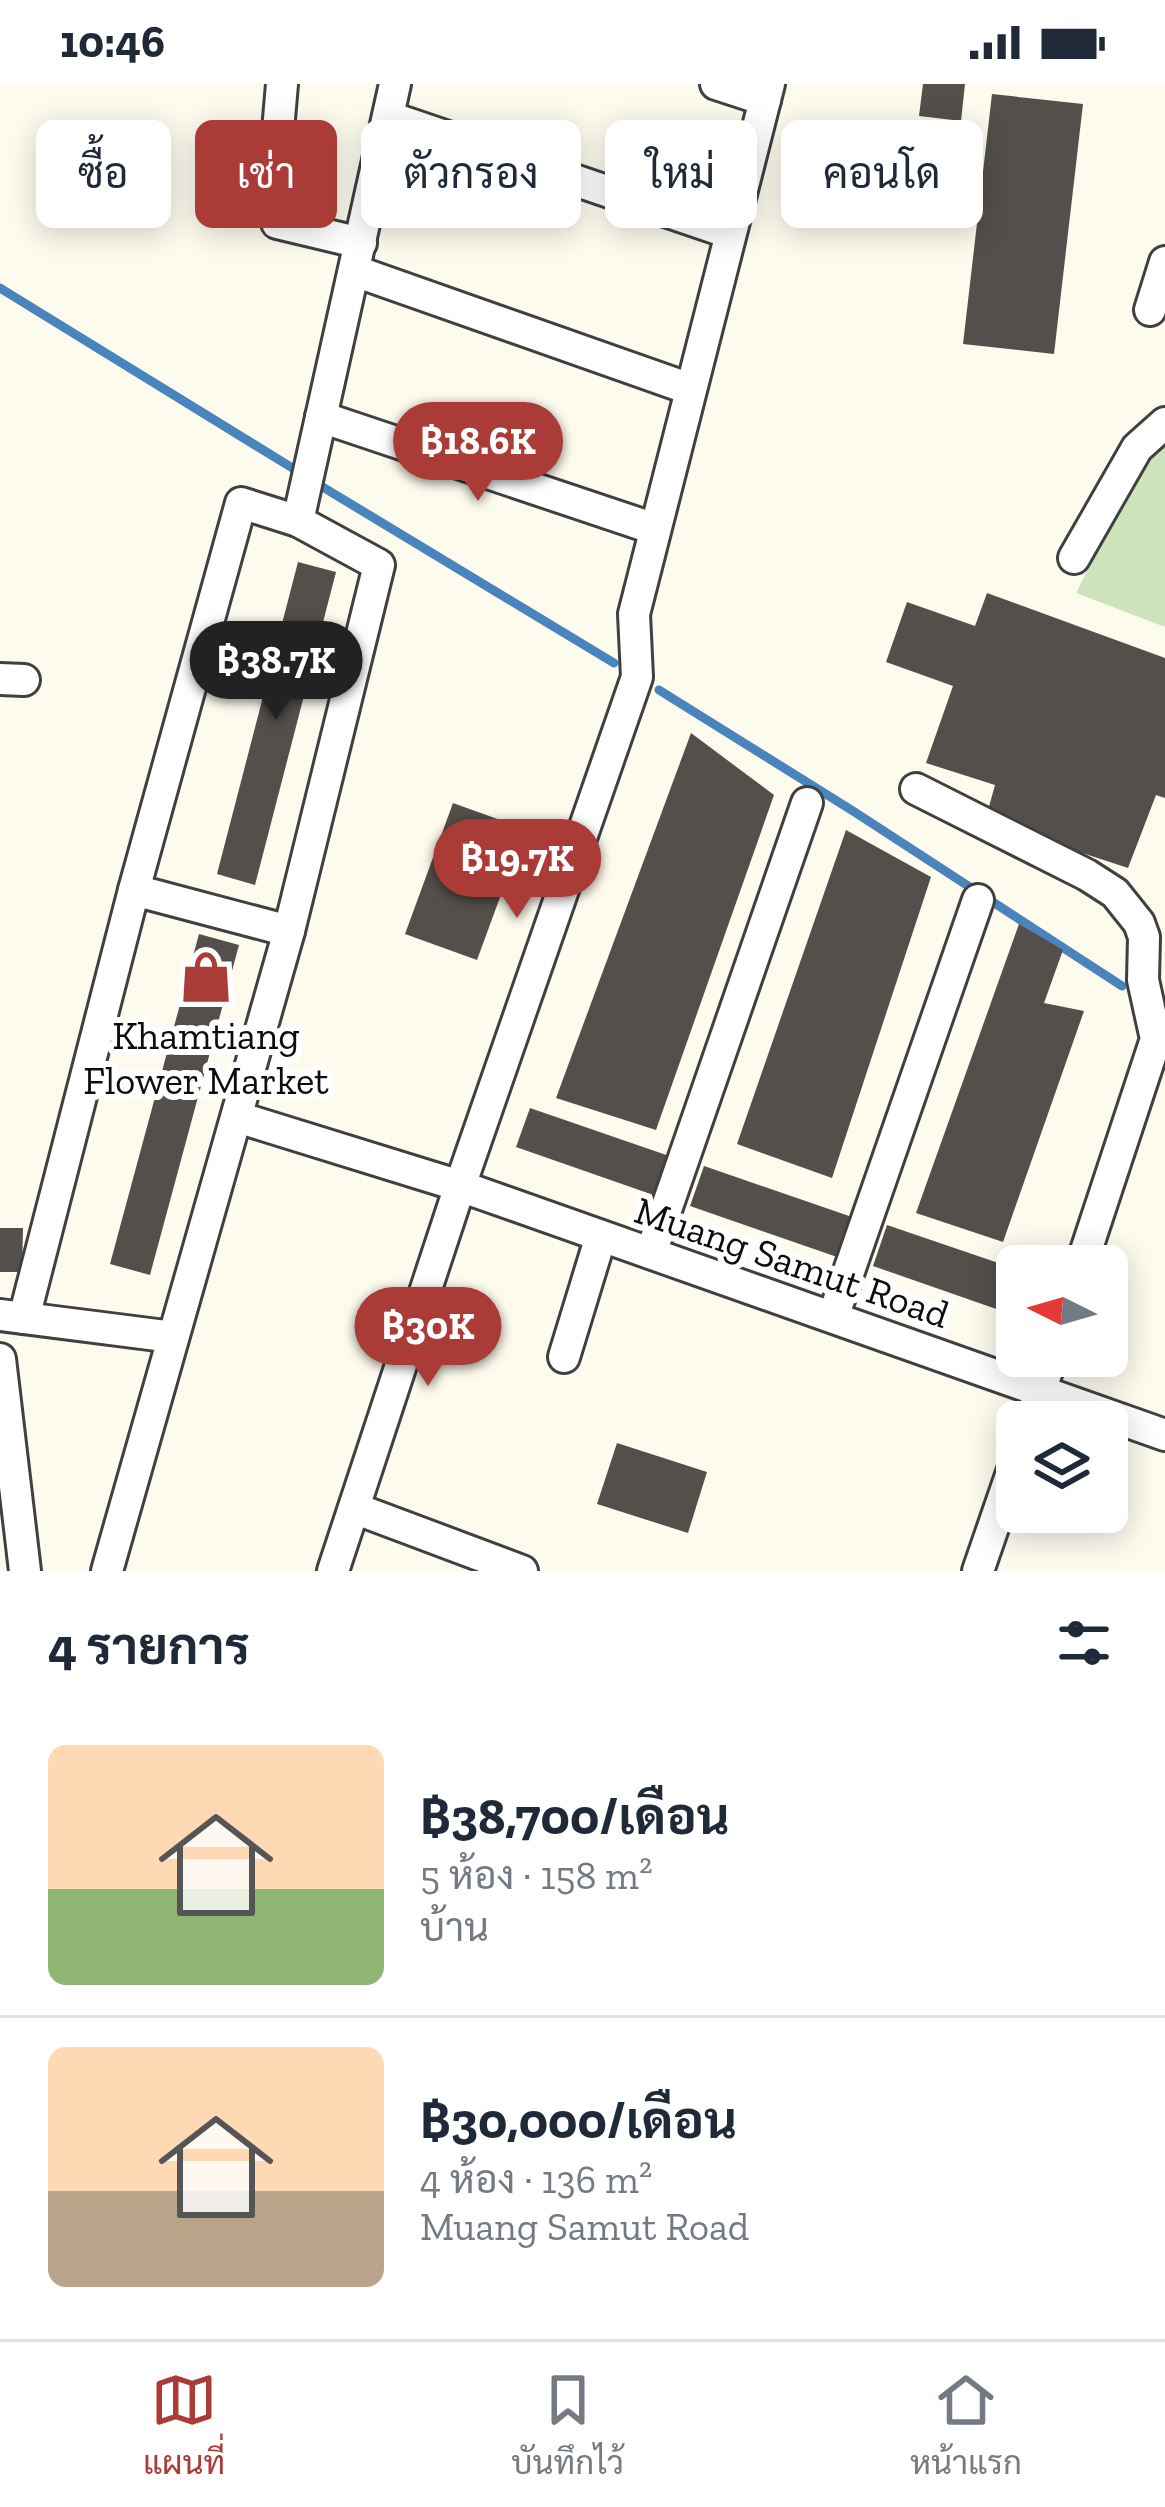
<!DOCTYPE html>
<html lang="th">
<head>
<meta charset="utf-8">
<style>
  :root { --surface:#fff; --page:#f6f6f7; --text:#1f2937; --muted:#747a83; --line:#e0e1e3; --accent:#ab3b36 }
  body { margin:0; font-family:"Zilla Slab",Sarabun,serif; background:var(--page); color:var(--text); height:100vh; display:flex; flex-direction:column; font-size:45px; white-space:nowrap }
  * { box-sizing:border-box; margin:0 }
  p { font-size:39px; color:var(--muted) }
  .icon { flex:none; width:66px; height:66px; fill:none; stroke:currentColor; stroke-width:2; stroke-linecap:round; stroke-linejoin:round }
  .map { position:relative; height:1487px; overflow:hidden }
  .details { display:flex; flex-direction:column; background:var(--surface); flex:1 }
  .details>* { flex:none }
  .top-card { position:absolute; left:36px; top:36px; width:1095px; height:108px; display:flex; gap:24px }
  .needle { width:78px; rotate:275deg }
  .fabs { position:absolute; left:996px; top:1161px; display:grid; gap:24px }
  .fabs a { display:grid; place-items:center; width:132px; height:132px; border-radius:18px; background:var(--surface); box-shadow:0 6px 30px #0003; font-size:60px }
  .price { position:absolute; translate:-50% -102px; padding:0 27px; border-radius:42px; background:var(--accent); color:#fff; font-size:39px; line-height:78px; filter:drop-shadow(0 3px 6px #0008) }
  .price::after { content:''; position:absolute; left:50%; top:72px; width:36px; height:27px; margin-left:-18px; background:inherit; clip-path:polygon(0 0,100% 0,50% 100%) }
  .price.selected { background:#222; color:#fff }
  ul { padding:0; list-style:none }
  li { display:flex; align-items:center; gap:36px; height:300px; padding:0 48px }
  li+li { border-top:3px solid var(--line) }
  li span { display:grid; place-items:center; flex:none; width:336px; height:240px; border-radius:18px; color:#555 }
  li>.icon { margin-inline-start:auto }
  span .icon { width:144px; height:144px; fill:#fffc; stroke-width:1 }
  li b { font-size:51px }
  h2 { display:flex; justify-content:space-between; align-items:center; height:144px; padding:0 48px; font-size:51px }
  .tag { padding:0 42px; border-radius:18px; background:var(--surface); box-shadow:0 6px 30px #0003; font-size:42px; line-height:108px }
  .tag.selected { background:var(--accent); color:#fff }
  .status { display:flex; justify-content:space-between; align-items:center; height:84px; padding:0 60px; background:var(--surface); direction:ltr }
  .status svg { height:33px; fill:currentColor }
  .dock { display:flex; justify-content:space-around; align-items:center; height:168px; border-top:3px solid var(--line); background:var(--surface); font-size:33px; color:var(--muted) }
  .dock a { display:grid; justify-items:center; gap:6px }
  .dock .selected { color:var(--accent) }
  .map>svg:first-child { display:block }
  .green { fill:#cde3bc }
  .lines { fill:none; stroke-linecap:round; stroke-linejoin:round }
  .stream { stroke:#4984bc; stroke-width:9 }
  .building { fill:#544f4a }
  .minor-casing { stroke:#404040; stroke-width:36 }
  .minor { stroke:#fff; stroke-width:30 }
  .labels { text-anchor:middle; dominant-baseline:central; stroke-width:12; stroke-linejoin:round; paint-order:stroke }
  .poi-label { font-size:39px; fill:#0d0d0d; stroke:#fff }
  .street-label { font-size:39px; fill:#0d0d0d; stroke:#fff }
</style>
</head>
<body>
<div class="status"><b>10:46</b><svg viewBox="0 0 49 12"><path d="M0 12V9h3v3zM5 12V6h3v6zM10 12V3h3v9zM15 12V0h3v12zM26 1h20v11H26zM47 4h2v5h-2z"/></svg></div>
<div class="map">
<svg width="1165" height="1487" viewBox="0 0 1165 1487">
  <rect width="100%" height="100%" fill="#fdfbee"/>
  <path class="green" d="M1165 350V543L1076 509 1150 361Z"/>
  <g class="lines">
    <g class="stream">
      <path d="M0 204 294 385"/>
      <path d="M321 402 614 579"/>
      <path d="M659 606 853 727 1122 902"/>
    </g>
  </g>
  <g class="building">
    <path d="M923 0H965L961 37 919 32Z"/>
    <path d="M992 10 1083 20 1054 270 963 260Z"/>
    <path d="M298 478 336 488 255 801 217 790Z"/>
    <path d="M987 509 1165 574V714L1156 711 1128 784 985 737 995 701 926 679 953 602 886 578 907 518 975 542Z"/>
    <path d="M691 649 774 711 656 1046 556 1014Z"/>
    <path d="M453 719 525 745 477 876 405 850Z"/>
    <path d="M846 746 931 793 832 1094 737 1060Z"/>
    <path d="M1019 840 1063 866 1044 919 1084 927 1003 1158 916 1129Z"/>
    <path d="M199 850 239 861 150 1191 110 1180Z"/>
    <path d="M530 1024 675 1074 662 1114 516 1063Z"/>
    <path d="M704 1082 852 1133 840 1174 690 1122Z"/>
    <path d="M887 1141 1016 1185 1002 1227 873 1182Z"/>
    <path d="M0 1144H23L22 1188H0Z"/>
    <path d="M617 1359 707 1388 688 1449 597 1420Z"/>
  </g>
  <g class="lines">
    <g class="minor-casing">
      <g id="minor">
        <path d="M282 0 272 116 277 139 361 159"/>
        <path d="M716 0 765 16"/>
        <path d="M389 33 730 149"/>
        <path d="M355 187 690 305"/>
        <path d="M1150 226 1165 178"/>
        <path d="M321 333 655 445"/>
        <path d="M298 437 395 0"/>
        <path d="M1074 474 1137 364 1165 339"/>
        <path d="M0 595 24 596"/>
        <path d="M916 705 1087 791 1115 809 1139 839 1144 853 1143 896 1156 955 1081 1182"/>
        <path d="M134 806 289 847"/>
        <path d="M237 1033 460 1102 1165 1351"/>
        <path d="M651 1169 807 719"/>
        <path d="M0 1231 173 1253"/>
        <path d="M833 1233 978 816"/>
        <path d="M24 1234 134 806 241 419 298 437 379 481 289 847 107 1487"/>
        <path d="M564 1273 601 1152"/>
        <path d="M0 1275 25 1487"/>
        <path d="M1030 1338 1052 1272"/>
        <path d="M354 1424 522 1487"/>
        <path d="M333 1487 460 1102 637 593 634 530 769 0"/>
        <path d="M978 1487 1017 1374"/>
      </g>
    </g>
    <use href="#minor" class="minor"/>
  </g>
  <defs>
    <g id="shop-bare" transform="scale(4.14)"><path d="M-5-2.5h2.3a2.7 3.5 0 0 1 5.4 0H5L5.5 6h-11ZM-1.5-2.5h3a1.5 2.3 0 0 0-3 0Z" fill="#ab3b36" stroke="#fff" stroke-width="2.5" paint-order="stroke"/></g>
  </defs>
  <g fill-rule="evenodd">
    <use href="#shop-bare" x="206" y="893"/>
  </g>
  <g class="labels">
    <g class="poi-label">
      <text x="206" y="951">Khamtiang<tspan x="206" dy="45">Flower Market</tspan></text>
    </g>
    <g class="street-label">
      <text transform="translate(792 1178) rotate(19)">Muang Samut Road</text>
    </g>
  </g>
</svg>
<div class="fabs">
<a><svg class="needle" viewBox="-14 -14 28 28"><path d="M0-13l5 13h-10z" fill="#e53935"/><path d="M0 13l5-13h-10z" fill="#747a83"/></svg></a>
<a><svg class="icon" aria-label="layers" viewBox="0 0 24 24"><path d="M12 4l9 5-9 5-9-5zM3 14l9 5 9-5"/></svg></a>
</div>
<b class="price" style="left:478px;top:420px">฿18.6K</b>
<b class="price selected" style="left:276px;top:639px">฿38.7K</b>
<b class="price" style="left:517px;top:837px">฿19.7K</b>
<b class="price" style="left:428px;top:1305px">฿30K</b>
<div class="top-card">
<a class="tag">ซื้อ</a>
<a class="tag selected">เช่า</a>
<a class="tag">ตัวกรอง</a>
<a class="tag">ใหม่</a>
<a class="tag">คอนโด</a>
</div>
</div>
<section class="details">
<h2>4 รายการ<svg class="icon" aria-label="filters" viewBox="0 0 24 24"><path d="M4 7h16M4 17h16"/><circle cx="9" cy="7" r="2"/><circle cx="15" cy="17" r="2"/></svg></h2>
<ul>
<li><span style="background:linear-gradient(#ffd9b3 60%,#8fb573 0)"><svg class="icon" aria-label="home" viewBox="0 0 24 24"><path d="M3 11l9-7 9 7M6 9v11h12V9"/></svg></span><div><b>฿38,700/เดือน</b><p>5 ห้อง · 158 m²</p><p>บ้าน</p></div></li>
<li><span style="background:linear-gradient(#ffd9b3 60%,#b9a48a 0)"><svg class="icon" aria-label="home" viewBox="0 0 24 24"><path d="M3 11l9-7 9 7M6 9v11h12V9"/></svg></span><div><b>฿30,000/เดือน</b><p>4 ห้อง · 136 m²</p><p>Muang Samut Road</p></div></li>
</ul>
</section>
<nav class="dock">
<a class="selected"><svg class="icon" aria-label="map" viewBox="0 0 24 24"><path d="M3 6l6-2 6 2 6-2v14l-6 2-6-2-6 2zM9 4v14M15 6v14"/></svg>แผนที่</a>
<a><svg class="icon" aria-label="saved" viewBox="0 0 24 24"><path d="M7 4h10v16l-5-4-5 4z"/></svg>บันทึกไว้</a>
<a><svg class="icon" aria-label="home" viewBox="0 0 24 24"><path d="M3 11l9-7 9 7M6 9v11h12V9"/></svg>หน้าแรก</a>
</nav>
</body>
</html>
